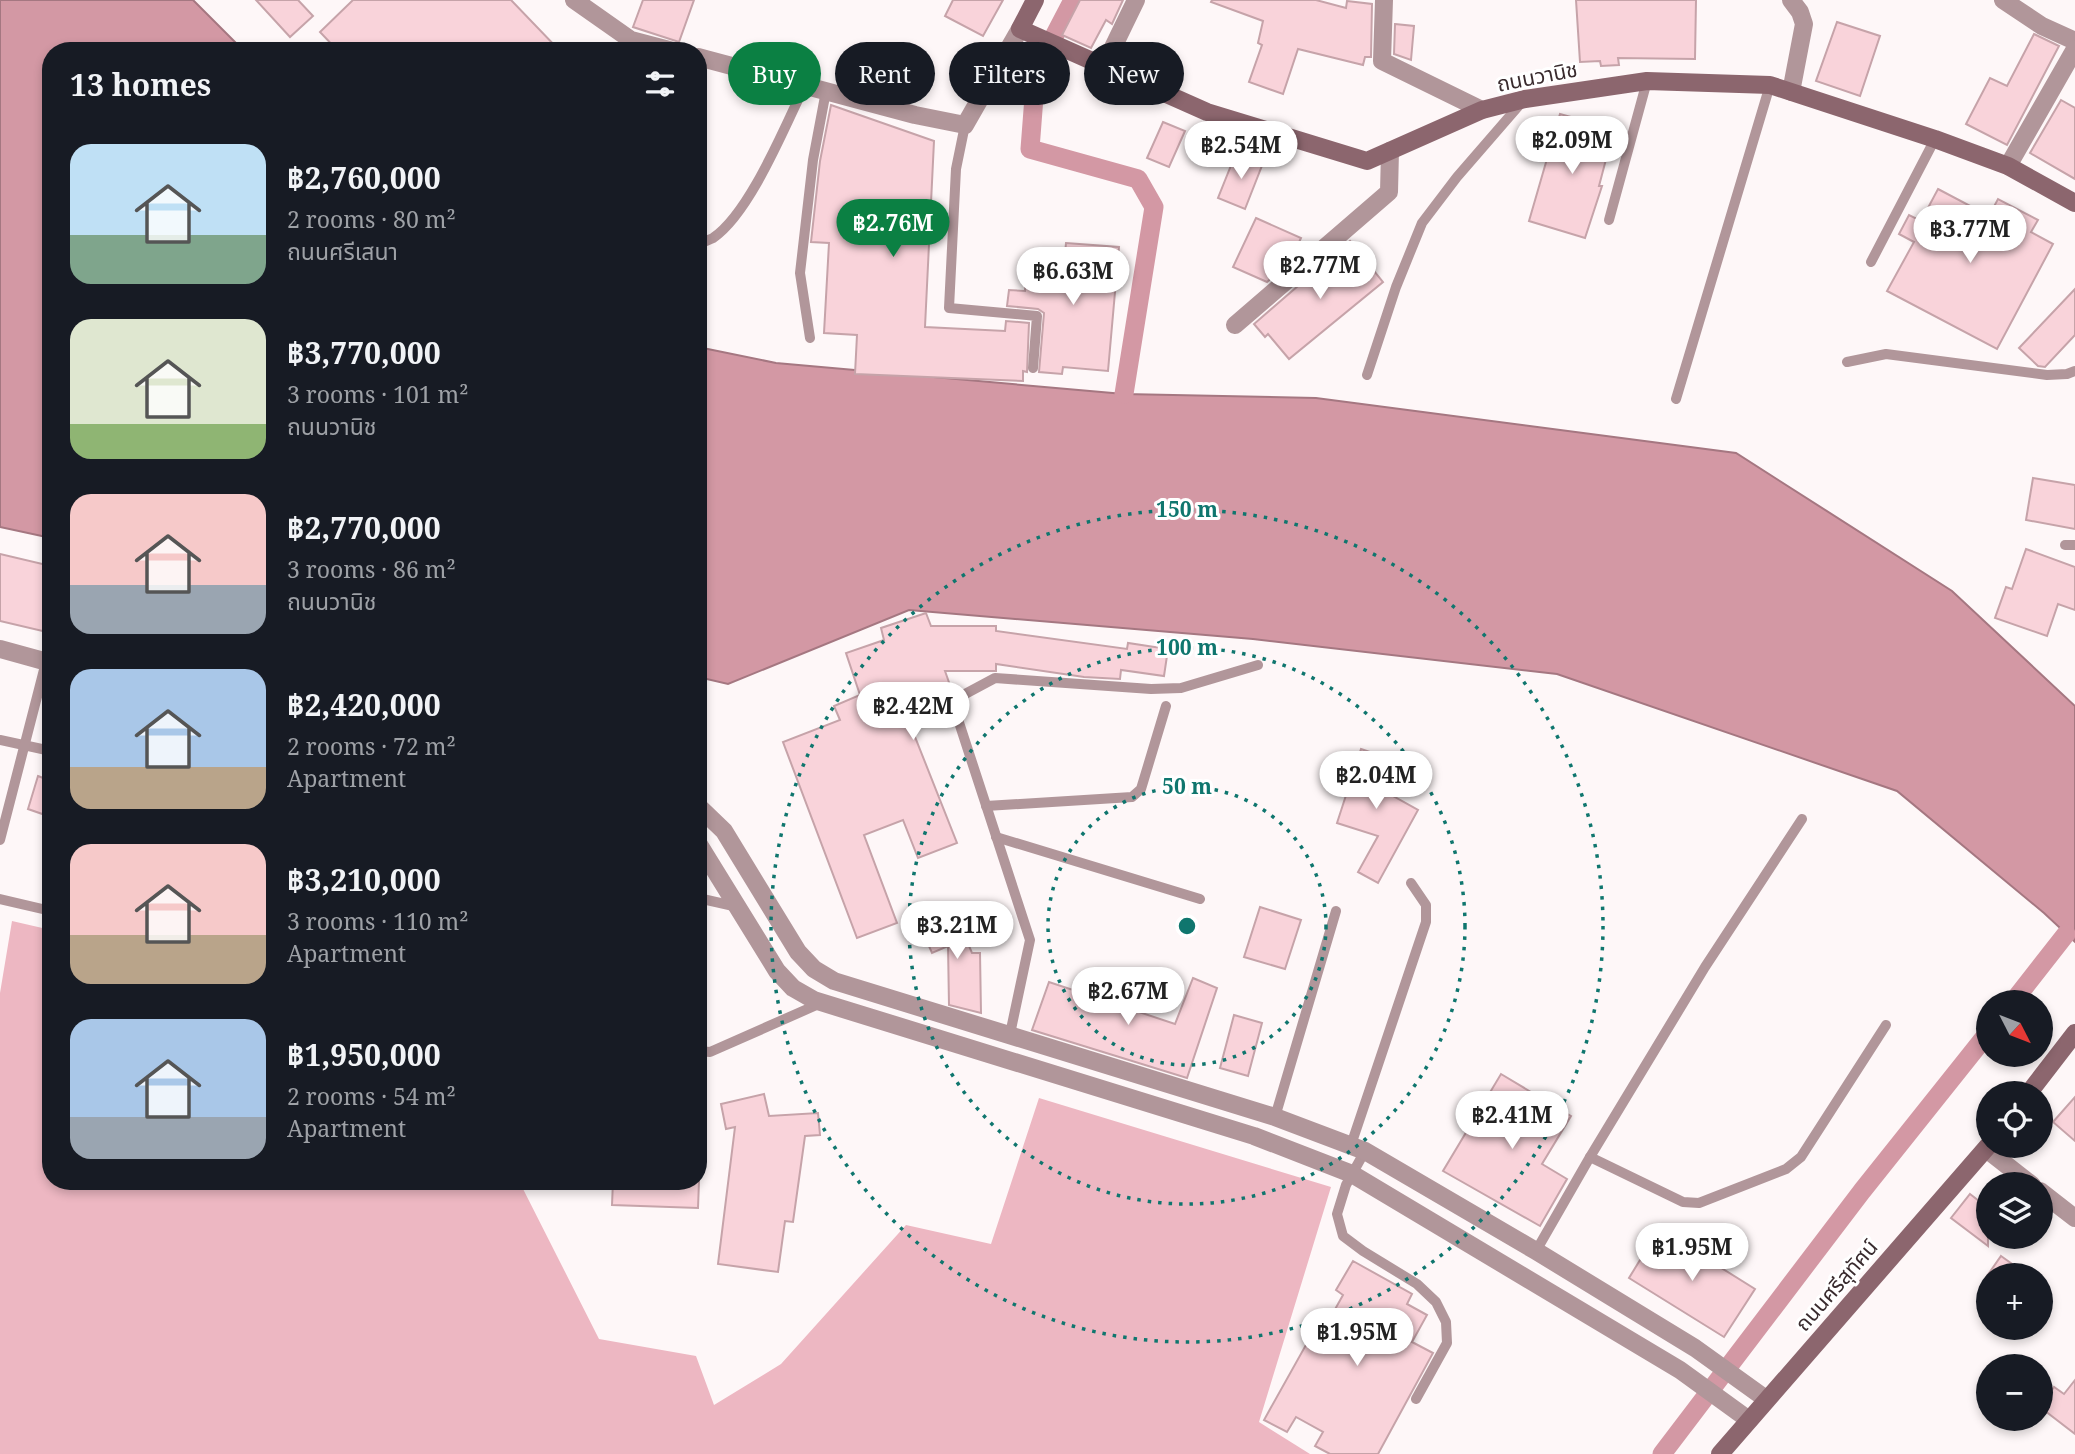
<!DOCTYPE html>
<html lang="en">
<head>
<meta charset="utf-8">
<style>
  :root { --surface:#171b24; --page:#242831; --text:#f1f3f6; --muted:#9ea1a6; --accent:#0b8043 }
  body { margin:0; font-family:"Noto Serif","Noto Sans Thai",serif; background:var(--page); color:var(--text); height:100vh; display:flex; flex-direction:column; font-size:26px; white-space:nowrap }
  * { box-sizing:border-box; margin:0 }
  p { font-size:23px; color:var(--muted) }
  .icon { flex:none; width:38px; height:38px; fill:none; stroke:currentColor; stroke-width:2; stroke-linecap:round; stroke-linejoin:round }
  .map { position:relative; flex:1; overflow:hidden }
  .side { position:absolute; left:42px; top:42px; width:665px; height:1148px; display:flex; flex-direction:column; background:var(--surface); border-radius:28px; box-shadow:0 4px 10px #0003 }
  .side>* { flex:none }
  .banner { position:absolute; left:728px; top:42px; width:665px; height:63px; display:flex; gap:14px }
  .needle { width:46px; rotate:132deg }
  .fabs { position:absolute; left:1976px; top:990px; display:grid; gap:14px }
  .fabs a { display:grid; place-items:center; width:77px; height:77px; border-radius:50%; background:var(--surface); box-shadow:0 4px 10px #0003; font-size:35px }
  .price { position:absolute; translate:-50% -60px; padding:0 16px; border-radius:24px; background:#fff; color:#222; font-size:23px; line-height:46px; filter:drop-shadow(0 2px 4px #0008) }
  .price::after { content:''; position:absolute; left:50%; top:42px; width:21px; height:16px; margin-left:-10px; background:inherit; clip-path:polygon(0 0,100% 0,50% 100%) }
  .price.current { background:var(--accent); color:#fff }
  ul { padding:0; list-style:none }
  li { display:flex; align-items:center; gap:21px; height:175px; padding:0 28px }
  li span { display:grid; place-items:center; flex:none; width:196px; height:140px; border-radius:21px; color:#555 }
  li>.icon { margin-inline-start:auto }
  span .icon { width:84px; height:84px; fill:#fffc; stroke-width:1 }
  li b { font-size:30px }
  h2 { display:flex; justify-content:space-between; align-items:center; height:84px; padding:0 28px; font-size:30px }
  .chip { padding:0 24px; border-radius:32px; background:var(--surface); box-shadow:0 4px 10px #0003; font-size:24px; line-height:63px }
  .chip.current { background:var(--accent); color:#fff }
  .map>svg:first-child { display:block }
  .green { fill:#edb7c2 }
  .water { fill:#d398a4; stroke:#a57781; stroke-width:2 }
  .lines { fill:none; stroke-linecap:round; stroke-linejoin:round }
  .canal { stroke:#d398a4; stroke-width:19 }
  .building { fill:#f9d3da; stroke:#c6a3a9; stroke-width:2 }
  .lane { stroke:#b1969a; stroke-width:10 }
  .street { stroke:#b1969a; stroke-width:18 }
  .secondary { stroke:#8c666e; stroke-width:18 }
  .ring { fill:none; stroke:#0f766e; stroke-width:3.5; stroke-dasharray:3.5 7 }
  .labels { text-anchor:middle; dominant-baseline:central; stroke-width:6; stroke-linejoin:round; paint-order:stroke }
  .street-label { font-size:21px; fill:#392b2e; stroke:#fff }
  .centre { fill:#0f766e; stroke:#fff; stroke-width:3.5 }
  .ring-label { font-size:21px; text-anchor:middle; font-weight:bold; fill:#0f766e; stroke:#fff; stroke-width:6; stroke-linejoin:round; paint-order:stroke }
</style>
</head>
<body>
<div class="map">
<svg width="2075" height="1454" viewBox="0 0 2075 1454">
  <rect width="100%" height="100%" fill="#fef7f8"/>
  <path class="green" d="M12 921 51 930V1181H519L599 1339 696 1356 714 1405 781 1364 906 1225 991 1244 1039 1098 1331 1187 1259 1422 1310 1454H0V993Z"/>
  <g class="water">
    <path d="M0 0H193L244 51H51V538L0 527Z"/>
    <path d="M698 347 776 363 1124 394 1316 398 1736 453 1952 591 2075 706V942L2044 913 1897 791 1557 674 1253 639 909 610 728 684 698 677Z"/>
  </g>
  <g class="lines">
    <g class="canal">
      <path d="M1073 0 1036 71 1030 149 1138 179 1154 207 1124 394"/>
      <path d="M2012 1003 2066 934"/>
      <path d="M1662 1454 1862 1191 1988 1033"/>
    </g>
  </g>
  <g class="building">
    <path d="M256 0H298L313 16 290 37Z"/>
    <path d="M353 0H511L560 51H338L320 32Z"/>
    <path d="M643 0H694L679 42 633 27Z"/>
    <path d="M953 0H1003L983 36 945 16Z"/>
    <path d="M1080 0H1123L1112 24 1106 20 1091 48 1062 35Z"/>
    <path d="M1212 0H1316L1346 8 1347 1 1372 4 1371 57H1365L1363 65 1298 49 1283 94 1249 82 1262 45 1258 43 1263 21 1211 2Z"/>
    <path d="M1576 0H1696L1695 59 1618 58 1619 65 1601 66 1600 61 1580 62Z"/>
    <path d="M1837 22 1880 36 1860 96 1816 81Z"/>
    <path d="M1395 24 1414 26 1411 60 1394 54Z"/>
    <path d="M2034 34 2059 46 2007 145 1966 124 1990 78 2007 86Z"/>
    <path d="M2061 100 2075 108V179L2030 153Z"/>
    <path d="M831 105 934 141 925 327 1005 331 1006 321 1029 323 1027 372 1023 371V381L855 374 857 335 824 333 829 243 811 242 820 161Z"/>
    <path d="M1560 114 1614 129 1599 186H1602L1585 238 1529 221Z"/>
    <path d="M1163 122 1185 131 1169 167 1147 158Z"/>
    <path d="M1236 153 1263 163 1245 209 1218 198Z"/>
    <path d="M1938 189 1989 216 1998 199 2038 220 2031 232 2053 244 1997 349 1887 291 1914 242 1899 234 1909 215 1921 221Z"/>
    <path d="M1256 218 1301 238 1290 262 1267 282 1233 267Z"/>
    <path d="M1350 241 1383 282 1289 359 1268 334 1265 337 1254 324Z"/>
    <path d="M1066 243 1119 247 1108 371 1063 367 1062 374 1039 372 1044 313 1038 309 1007 306 1009 290 1025 291 1027 262 1064 264Z"/>
    <path d="M2075 289V335L2045 367 2038 366 2019 348Z"/>
    <path d="M2033 478 2075 485V529L2026 520Z"/>
    <path d="M2026 549 2075 567V610L2058 604 2047 636 1995 618 2006 587 2012 589Z"/>
    <path d="M0 554 51 566V633L0 621Z"/>
    <path d="M926 613 931 626H996V631L1127 649 1128 643 1168 649 1164 676 1121 670 1120 679 1084 677 996 664V671H945L951 688 902 704 957 843 918 858 903 820 864 835 897 923 857 938 783 742 840 720 834 706 860 695 846 653 884 640 881 628Z"/>
    <path d="M1361 749 1396 761 1386 792 1418 810 1378 883 1358 872 1378 836 1337 823Z"/>
    <path d="M38 776 51 781V817L28 809Z"/>
    <path d="M1260 907 1301 920 1285 969 1244 957Z"/>
    <path d="M954 911 972 953H980L981 1013 949 1005 948 946 932 953 920 926Z"/>
    <path d="M1193 978 1217 988 1187 1078 1032 1030 1049 982 1175 1024Z"/>
    <path d="M1234 1015 1262 1023 1248 1076 1220 1068Z"/>
    <path d="M1501 1074 1571 1116 1542 1164 1567 1179 1540 1226 1443 1171Z"/>
    <path d="M764 1094 769 1116 818 1113 820 1135 805 1136 793 1222 785 1221 778 1272 718 1264 735 1127 726 1129 721 1104Z"/>
    <path d="M2075 1097V1141L2053 1122Z"/>
    <path d="M613 1181H699L698 1208 612 1205Z"/>
    <path d="M1970 1194 1988 1208V1246L1951 1218Z"/>
    <path d="M1659 1229 1755 1289 1724 1337 1629 1278Z"/>
    <path d="M2001 1256 2029 1276H1987Z"/>
    <path d="M1353 1261 1412 1294 1407 1304 1427 1315 1412 1342 1433 1353 1378 1454H1330L1315 1446 1323 1432 1296 1417 1287 1432 1264 1420 1307 1343 1314 1347 1343 1295 1336 1290Z"/>
    <path d="M2075 1380V1434L2040 1407 2054 1387 2064 1394Z"/>
  </g>
  <g class="lines">
    <g class="lane">
      <path d="M965 125 956 169 949 308 1037 316 1033 368"/>
      <path d="M1609 220 1647 81"/>
      <path d="M698 244C703 242 709 240 713 238 750 213 785 126 805 85"/>
      <path d="M1871 262 1935 139"/>
      <path d="M810 338 800 273 813 160 826 91"/>
      <path d="M1847 362 1886 354 2047 375 2067 374 2075 371"/>
      <path d="M1367 375 1396 287 1422 223 1457 177 1522 102"/>
      <path d="M1676 399 1770 85"/>
      <path d="M2065 545H2075"/>
      <path d="M0 740 51 751"/>
      <path d="M986 806 1132 797 1141 789 1166 706"/>
      <path d="M996 837 1200 899"/>
      <path d="M0 840 46 662"/>
      <path d="M698 898 738 907"/>
      <path d="M0 899 51 911"/>
      <path d="M1010 1034 1030 940 952 701 995 678 1151 689 1181 688 1258 665"/>
      <path d="M698 1051 710 1052 821 1003"/>
      <path d="M1275 1117 1336 911"/>
      <path d="M1351 1145 1426 922V905L1411 883"/>
      <path d="M1365 1151 1346 1185 1337 1214 1343 1236 1363 1251 1417 1284 1436 1302 1446 1322 1447 1343 1416 1399"/>
      <path d="M1590 1157 1683 1202 1699 1203 1786 1169 1801 1157 1886 1025"/>
      <path d="M1536 1251 1590 1157 1705 967 1802 819"/>
    </g>
    <g class="street">
      <path d="M574 0 631 40 673 51"/>
      <path d="M1384 0 1382 61 1482 110"/>
      <path d="M1791 0 1800 12 1804 24 1791 92"/>
      <path d="M2003 0 2042 26 2075 41"/>
      <path d="M698 57 915 115 965 125 1020 29"/>
      <path d="M1104 66 1136 0"/>
      <path d="M2008 166 2075 49"/>
      <path d="M1235 325 1389 192 1390 151"/>
      <path d="M0 649 51 663"/>
      <path d="M698 806 724 831 798 952 814 969 834 981 1275 1117 1365 1151 1536 1251 1695 1348 1766 1399"/>
      <path d="M698 843 777 971 793 988 814 1000 1254 1136 1352 1174 1680 1370 1749 1420"/>
      <path d="M1986 1149 2032 1185"/>
      <path d="M2040 1191 2075 1218"/>
    </g>
    <g class="secondary">
      <path d="M1035 0 1020 29 1207 112 1367 161 1482 110 1525 99 1647 81 1770 85 1935 139 2008 166 2075 203"/>
      <path d="M2028 1094 2075 1033"/>
      <path d="M1720 1454 1988 1146"/>
    </g>
  </g>
  <g class="ring">
    <circle cx="1187" cy="926" r="139"/>
    <circle cx="1187" cy="926" r="278"/>
    <circle cx="1187" cy="926" r="416"/>
  </g>
  <g class="labels">
    <g class="street-label">
      <text transform="translate(1537 76) rotate(-11)">ถนนวานิช</text>
      <text transform="translate(1836 1285) rotate(-49)">ถนนศรีสุทัศน์</text>
    </g>
  </g>
  <circle cx="1187" cy="926" r="10" class="centre"/>
  <g class="ring-label">
    <text x="1187" y="517">150 m</text>
    <text x="1187" y="655">100 m</text>
    <text x="1187" y="794">50 m</text>
  </g>
</svg>
<div class="fabs">
<a><svg class="needle" viewBox="-14 -14 28 28"><path d="M0-13l5 13h-10z" fill="#e53935"/><path d="M0 13l5-13h-10z" fill="#9ea1a6"/></svg></a>
<a><svg class="icon" aria-label="locate" viewBox="0 0 24 24"><circle cx="12" cy="12" r="6"/><path d="M12 2v4M12 18v4M2 12h4M18 12h4"/></svg></a>
<a><svg class="icon" aria-label="layers" viewBox="0 0 24 24"><path d="M12 4l9 5-9 5-9-5zM3 14l9 5 9-5"/></svg></a>
<a>+</a>
<a>−</a>
</div>
<b class="price" style="left:1572px;top:176px">฿2.09M</b>
<b class="price" style="left:1241px;top:181px">฿2.54M</b>
<b class="price current" style="left:893px;top:259px">฿2.76M</b>
<b class="price" style="left:1970px;top:265px">฿3.77M</b>
<b class="price" style="left:1320px;top:301px">฿2.77M</b>
<b class="price" style="left:1073px;top:307px">฿6.63M</b>
<b class="price" style="left:913px;top:742px">฿2.42M</b>
<b class="price" style="left:1376px;top:811px">฿2.04M</b>
<b class="price" style="left:957px;top:961px">฿3.21M</b>
<b class="price" style="left:1128px;top:1027px">฿2.67M</b>
<b class="price" style="left:1512px;top:1151px">฿2.41M</b>
<b class="price" style="left:1692px;top:1283px">฿1.95M</b>
<b class="price" style="left:1357px;top:1368px">฿1.95M</b>
<div class="banner">
<a class="chip current">Buy</a>
<a class="chip">Rent</a>
<a class="chip">Filters</a>
<a class="chip">New</a>
</div>
<section class="side">
<h2>13 homes<svg class="icon" aria-label="filters" viewBox="0 0 24 24"><path d="M4 7h16M4 17h16"/><circle cx="9" cy="7" r="2"/><circle cx="15" cy="17" r="2"/></svg></h2>
<ul>
<li><span style="background:linear-gradient(#bfe0f5 65%,#7fa58c 0)"><svg class="icon" aria-label="home" viewBox="0 0 24 24"><path d="M3 11l9-7 9 7M6 9v11h12V9"/></svg></span><div><b>฿2,760,000</b><p>2 rooms · 80 m²</p><p>ถนนศรีเสนา</p></div></li>
<li><span style="background:linear-gradient(#dfe7d0 75%,#8fb573 0)"><svg class="icon" aria-label="home" viewBox="0 0 24 24"><path d="M3 11l9-7 9 7M6 9v11h12V9"/></svg></span><div><b>฿3,770,000</b><p>3 rooms · 101 m²</p><p>ถนนวานิช</p></div></li>
<li><span style="background:linear-gradient(#f6c9c9 65%,#9aa5b1 0)"><svg class="icon" aria-label="home" viewBox="0 0 24 24"><path d="M3 11l9-7 9 7M6 9v11h12V9"/></svg></span><div><b>฿2,770,000</b><p>3 rooms · 86 m²</p><p>ถนนวานิช</p></div></li>
<li><span style="background:linear-gradient(#a9c7e8 70%,#b9a48a 0)"><svg class="icon" aria-label="home" viewBox="0 0 24 24"><path d="M3 11l9-7 9 7M6 9v11h12V9"/></svg></span><div><b>฿2,420,000</b><p>2 rooms · 72 m²</p><p>Apartment</p></div></li>
<li><span style="background:linear-gradient(#f6c9c9 65%,#b9a48a 0)"><svg class="icon" aria-label="home" viewBox="0 0 24 24"><path d="M3 11l9-7 9 7M6 9v11h12V9"/></svg></span><div><b>฿3,210,000</b><p>3 rooms · 110 m²</p><p>Apartment</p></div></li>
<li><span style="background:linear-gradient(#a9c7e8 70%,#9aa5b1 0)"><svg class="icon" aria-label="home" viewBox="0 0 24 24"><path d="M3 11l9-7 9 7M6 9v11h12V9"/></svg></span><div><b>฿1,950,000</b><p>2 rooms · 54 m²</p><p>Apartment</p></div></li>
</ul>
</section>
</div>
</body>
</html>
